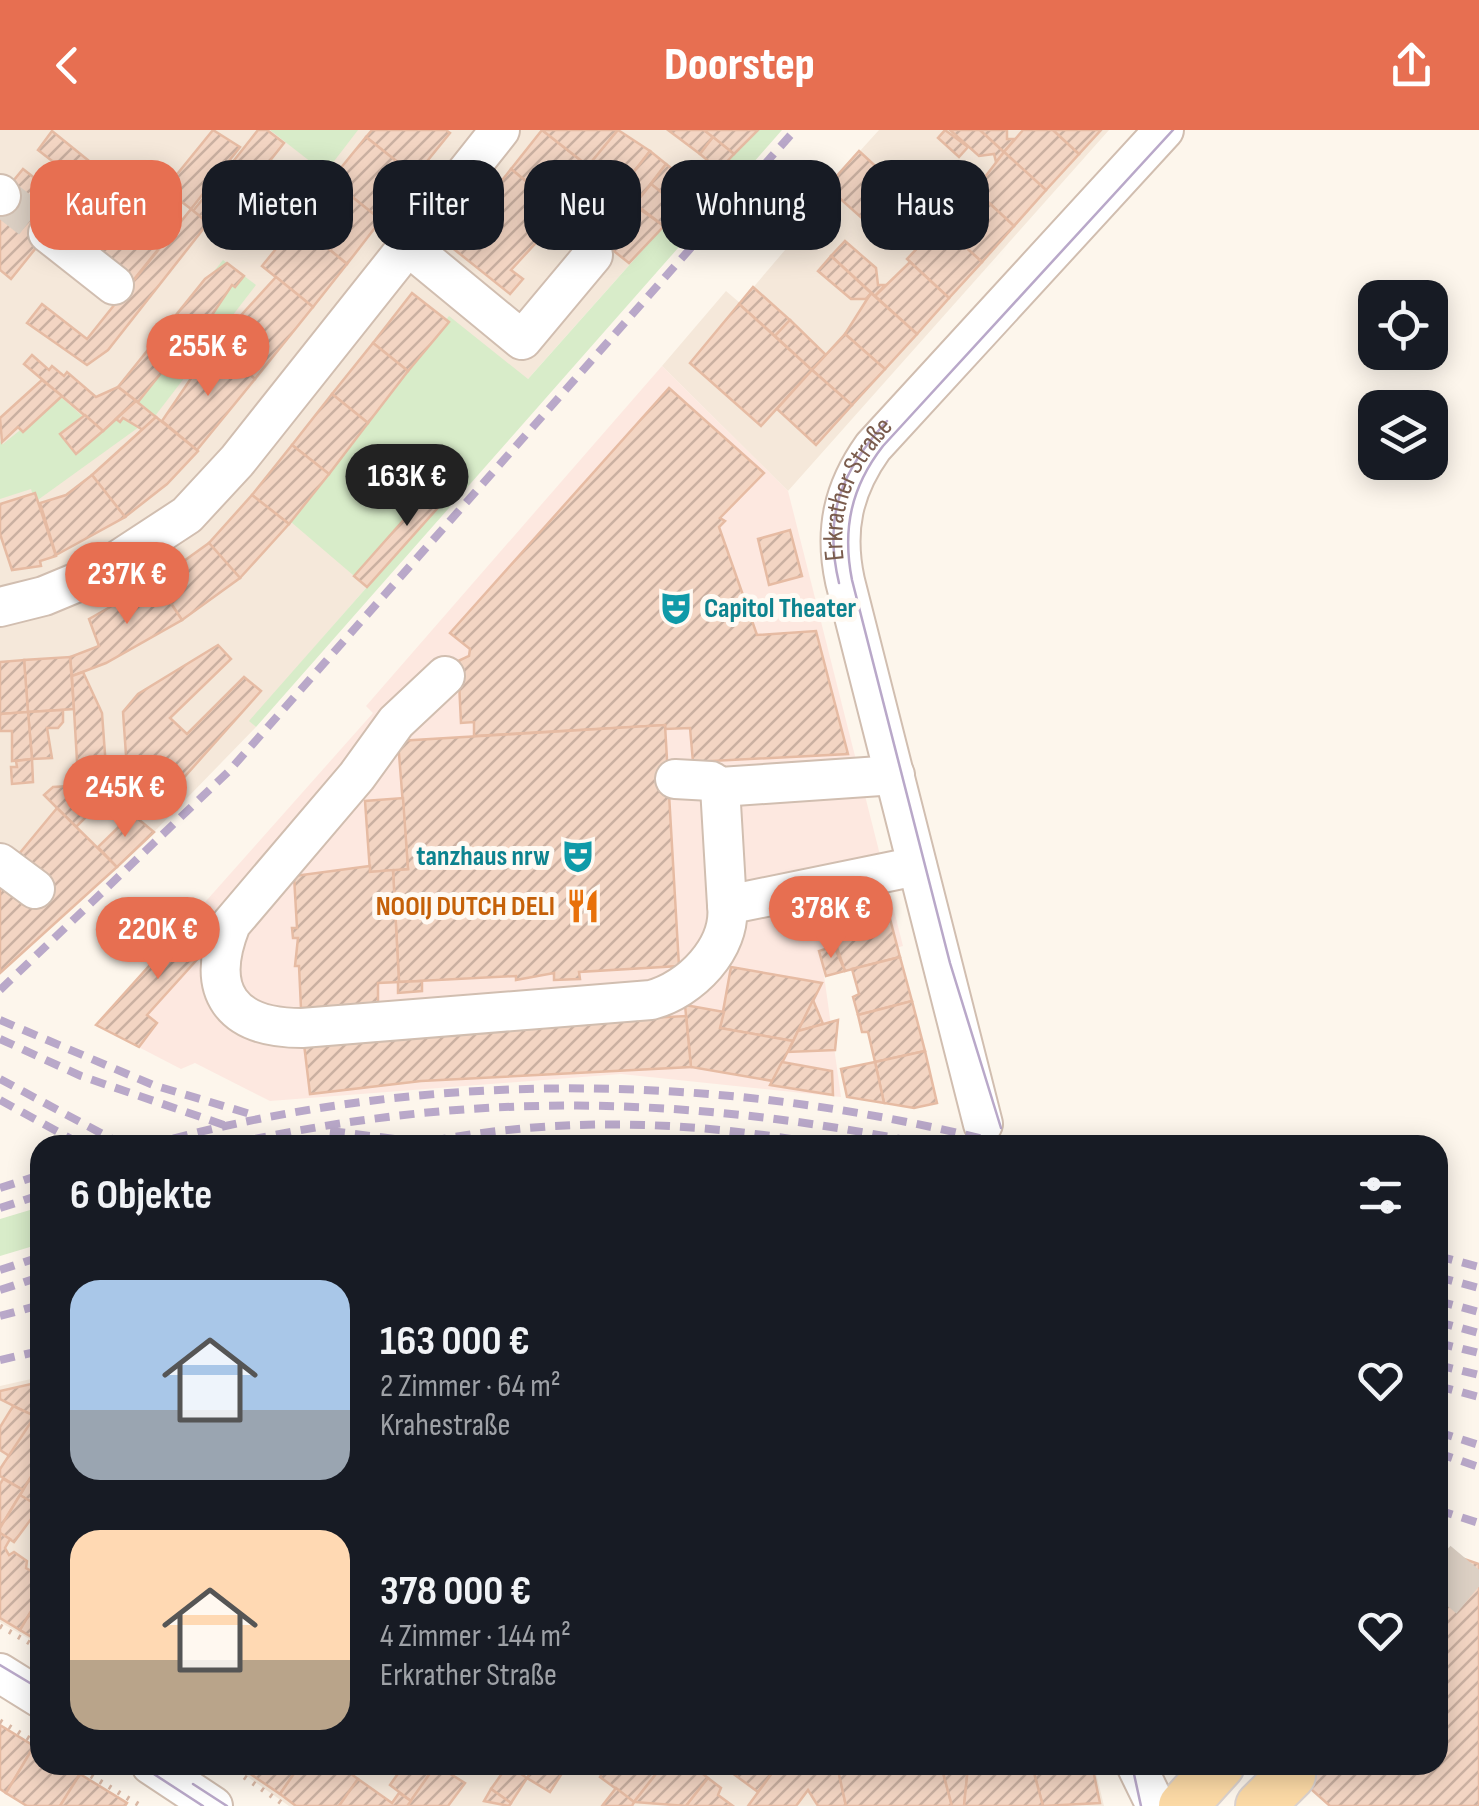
<!DOCTYPE html>
<html lang="de">
<head>
<meta charset="utf-8">
<style>
  :root { --surface:#171b24; --page:#242831; --text:#f1f3f6; --muted:#9ea1a6; --accent:#e76f51 }
  body { margin:0; font-family:"Sofia Sans Condensed",sans-serif; background:var(--page); color:var(--text); height:100vh; display:flex; flex-direction:column; font-size:38px; white-space:nowrap }
  * { box-sizing:border-box; margin:0 }
  p { font-size:32px; color:var(--muted) }
  .icon { flex:none; width:55px; height:55px; fill:none; stroke:currentColor; stroke-width:2; stroke-linecap:round; stroke-linejoin:round }
  .map { position:relative; flex:1; overflow:hidden }
  .sheet { position:absolute; left:30px; top:1005px; width:1418px; height:640px; display:flex; flex-direction:column; background:var(--surface); border-radius:30px; box-shadow:0 5px 25px #0003 }
  .sheet>* { flex:none }
  .banner { position:absolute; left:30px; top:30px; width:1420px; height:90px; display:flex; gap:20px }
  .controls { position:absolute; left:1358px; top:150px; display:grid; gap:20px }
  .controls a { display:grid; place-items:center; width:90px; height:90px; border-radius:20px; background:var(--surface); box-shadow:0 5px 25px #0003; font-size:50px }
  .price { position:absolute; translate:-50% -85px; padding:0 22px; border-radius:35px; background:var(--accent); color:#fff; font-size:32px; line-height:65px; filter:drop-shadow(0 2px 5px #0008) }
  .price::after { content:''; position:absolute; left:50%; top:60px; width:30px; height:22px; margin-left:-15px; background:inherit; clip-path:polygon(0 0,100% 0,50% 100%) }
  .price.active { background:#222; color:#fff }
  ul { padding:0; list-style:none }
  li { display:flex; align-items:center; gap:30px; height:250px; padding:0 40px }
  li span { display:grid; place-items:center; flex:none; width:280px; height:200px; border-radius:30px; color:#555 }
  li>.icon { margin-inline-start:auto }
  span .icon { width:120px; height:120px; fill:#fffc; stroke-width:1 }
  li b { font-size:42px }
  h2 { display:flex; justify-content:space-between; align-items:center; height:120px; padding:0 40px; font-size:42px }
  .chip { padding:0 35px; border-radius:30px; background:var(--surface); box-shadow:0 5px 25px #0003; font-size:35px; line-height:90px }
  .chip.active { background:var(--accent); color:#fff }
  header { display:flex; justify-content:space-between; align-items:center; height:130px; padding:0 40px; background:var(--accent); color:#fff; font-size:45px; font-weight:800 }
  .map>svg:first-child { display:block }
  .residential { fill:#f5e8da }
  .commercial { fill:#fde8e0 }
  .green { fill:#d8ecc9 }
  .building { fill:url(#building-hatch); stroke:#e6bba3; stroke-width:2.5 }
  .lines { fill:none; stroke-linecap:round; stroke-linejoin:round }
  .minor-tunnel { stroke:#dcd0c4; stroke-width:38; stroke-dasharray:38 19; stroke-linecap:butt }
  .major-tunnel { stroke:#dcd0c4; stroke-width:48; stroke-dasharray:48 24; stroke-linecap:butt }
  .minor-casing { stroke:#d1beb0; stroke-width:42 }
  .major-casing { stroke:#dad1cd; stroke-width:52 }
  .path { stroke:#d9b8a5; stroke-width:5; stroke-dasharray:2.5 8; stroke-linecap:butt }
  .minor { stroke:#fff; stroke-width:38 }
  .major { stroke:#fbd9a5; stroke-width:48 }
  .tram { stroke:#b9a8c9; stroke-width:2.5 }
  .rail { stroke:#b9a8c9; stroke-width:8; stroke-dasharray:15 10; stroke-linecap:butt }
  .labels { text-anchor:middle; dominant-baseline:central; stroke-width:10; stroke-linejoin:round; paint-order:stroke }
  .street-label { font-size:28px; fill:#7a5c4d; stroke:#fffaf3 }
  .culture-label { font-size:28px; font-weight:bold; fill:#0d838f; stroke:#fffaf3; text-anchor:start }
  .food-label { font-size:28px; font-weight:bold; fill:#c56008; stroke:#fffaf3; text-anchor:end }
</style>
</head>
<body>
<header><svg class="icon" aria-label="back" viewBox="0 0 24 24"><path d="M15 5l-7 7 7 7"/></svg>Doorstep<svg class="icon" aria-label="share" viewBox="0 0 24 24"><path d="M12 15V3M7 8l5-5 5 5M5 13v7h14v-7"/></svg></header>
<div class="map">
<svg width="1479" height="1676" viewBox="0 0 1479 1676">
  <defs>
    <pattern id="building-hatch" width="6" height="6" patternUnits="userSpaceOnUse" patternTransform="scale(2.5)"><rect width="6" height="6" fill="#f3d5c3"/><path d="M-1 1l2-2M0 6l6-6M5 7l2-2" fill="none" stroke="#cab0a1"/></pattern>
  </defs>
  <rect width="100%" height="100%" fill="#fdf6ec"/>
  <g class="residential">
    <path d="M0 0H758L664 96 527 250 367 457 250 591 256 597 154 702 0 843Z"/>
    <path d="M879 0H1109L788 361 662 236 726 161 740 173 791 113V97Z"/>
    <path d="M40 1247V1515L0 1492V1256Z"/>
    <path d="M231 1635H1094L1104 1676H289Z"/>
  </g>
  <path class="commercial" d="M662 236 788 361 903 816 823 838 841 967 621 944 270 971 195 933 181 939 96 895 373 583 366 576Z"/>
  <g class="green">
    <path d="M270 0H358L325 43Z"/>
    <path d="M758 0H782L256 597 249 591 367 457 291 392 449 186 528 249 664 96Z"/>
    <path d="M223 130 256 155 155 286 120 258Z"/>
    <path d="M61 267 96 298 117 283 139 297 35 372 31 359 0 369V311L3 314Z"/>
    <path d="M40 1077V1114L0 1126V1089Z"/>
  </g>
  <g class="building">
    <path d="M213 0 240 17 191 79 165 59Z"/>
    <path d="M258 0H267L284 13 250 56 228 38Z"/>
    <path d="M372 0H446L450 3 415 46 366 7Z"/>
    <path d="M542 0 593 40 562 80 511 39Z"/>
    <path d="M542 0H618L588 36Z"/>
    <path d="M618 0 650 21 619 61 588 36Z"/>
    <path d="M668 0H704L713 7 700 24Z"/>
    <path d="M704 0H758L734 24Z"/>
    <path d="M945 0 968 17 959 27 938 8Z"/>
    <path d="M950 0H980L1004 22 996 32 994 24 979 26Z"/>
    <path d="M980 0H1007V9H1015L1004 22Z"/>
    <path d="M1023 0H1053L1079 24 1046 60 1004 22Z"/>
    <path d="M1053 0H1101L1079 24Z"/>
    <path d="M52 1 110 48 96 65 38 20Z"/>
    <path d="M366 7 415 46 381 90 331 50Z"/>
    <path d="M713 7 734 24 719 40 700 24Z"/>
    <path d="M650 21 666 34 635 74 619 61Z"/>
    <path d="M859 21 895 54 864 90 827 57Z"/>
    <path d="M1004 22 1046 60 1014 96 975 60Z"/>
    <path d="M666 34 700 60 681 78 651 54Z"/>
    <path d="M228 38 250 56 216 99 193 81Z"/>
    <path d="M910 38 942 67 946 86 940 94 895 54Z"/>
    <path d="M23 39 105 103 91 121 9 56Z"/>
    <path d="M511 39 560 79 553 88 556 91 511 140 523 149 510 164 450 116Z"/>
    <path d="M110 48 137 69 123 87 96 65Z"/>
    <path d="M331 50 381 90 347 134 297 93 306 83 301 78 320 55 325 59Z"/>
    <path d="M584 51 596 68 606 56 664 96 629 133 562 80Z"/>
    <path d="M651 54 681 78 664 96 635 74Z"/>
    <path d="M895 54 940 94 931 103 930 96 914 97 882 69Z"/>
    <path d="M9 56 56 93 11 149 0 140V68Z"/>
    <path d="M975 60 1014 96 982 132 940 94Z"/>
    <path d="M882 69 889 76 871 97 864 90Z"/>
    <path d="M191 79 208 93 108 220 87 235 27 193 42 174 87 209Z"/>
    <path d="M119 84 160 117 131 153 91 121Z"/>
    <path d="M297 93 347 134 313 177 262 136Z"/>
    <path d="M940 94 982 132 949 168 907 129Z"/>
    <path d="M845 111 876 138 878 155H885L875 166 831 126Z"/>
    <path d="M831 126 871 163 866 169H851L818 141Z"/>
    <path d="M910 132 949 168 917 204 875 166Z"/>
    <path d="M227 133 244 146 235 157 232 155 208 191 204 189 138 272 118 257 205 149Z"/>
    <path d="M276 147 313 177 255 249 219 219 237 197 233 194Z"/>
    <path d="M753 157 790 190 775 206 739 174Z"/>
    <path d="M412 163 449 192 408 241 373 213Z"/>
    <path d="M871 163 917 204 885 239 845 204Z"/>
    <path d="M739 174 812 240 761 296 690 233Z"/>
    <path d="M790 190 826 225 812 240 775 206Z"/>
    <path d="M845 204 885 239 852 275 812 240Z"/>
    <path d="M373 213 408 241 368 293 332 264Z"/>
    <path d="M219 219 255 249 197 320 162 291 198 238 202 241Z"/>
    <path d="M32 225 49 240 52 236 64 246 67 242 96 267 118 257 136 271 103 301 24 234Z"/>
    <path d="M812 240 852 275 816 315 777 279Z"/>
    <path d="M42 250 62 266 23 302 18 297 2 312 0 288Z"/>
    <path d="M669 258 764 343 720 388 725 391 719 397 757 505 816 501 848 624 693 632 690 598 665 599V595L474 606V592L461 593 458 531 469 526 470 519 450 503Z"/>
    <path d="M332 264 368 293 329 344 292 315Z"/>
    <path d="M136 271 156 287 143 300 123 288 120 292 116 289Z"/>
    <path d="M85 285 103 301 76 324 60 304Z"/>
    <path d="M156 287 198 321 167 354 125 387 92 345Z"/>
    <path d="M292 315 329 344 289 394 252 365Z"/>
    <path d="M447 341 460 353 367 457 354 446Z"/>
    <path d="M92 345 125 387 56 425 40 373 66 365Z"/>
    <path d="M35 363 56 426 40 431 41 436 12 440 0 404V374Z"/>
    <path d="M252 365 289 394 240 448 209 413Z"/>
    <path d="M790 400 802 446 769 455 758 409Z"/>
    <path d="M209 413 240 448 182 490 156 451Z"/>
    <path d="M156 451 182 490 106 533 72 546 70 527 99 516 89 489Z"/>
    <path d="M218 515 231 529 170 588 187 604 244 547 261 561 155 680 128 654 123 582 138 564Z"/>
    <path d="M70 527 74 579 28 582 24 530Z"/>
    <path d="M24 530 28 582 0 584V532Z"/>
    <path d="M83 542 102 583 108 665 76 697 44 665 53 657 70 656 78 648 72 546Z"/>
    <path d="M63 580V592L58 598H47L52 628 32 629 28 582Z"/>
    <path d="M28 582 32 629 12 631V601H0V584Z"/>
    <path d="M665 595 679 836 579 842 580 849 554 850V843L516 850V846L399 852 393 740 408 739 398 611Z"/>
    <path d="M32 629 33 652 12 654 11 637H17L16 631Z"/>
    <path d="M403 668 408 739 370 742 365 671Z"/>
    <path d="M57 678 117 737 0 843V757L24 775 45 743 19 724Z"/>
    <path d="M132 684 154 702 117 737 98 717Z"/>
    <path d="M370 736V742L393 740 399 852 378 853V874L301 878 299 836H295L298 808H293L292 798H297L294 746Z"/>
    <path d="M883 762 900 827 845 841 830 797 834 796 829 776Z"/>
    <path d="M202 777 218 790 203 806 211 814 147 885 157 893 139 917 96 895Z"/>
    <path d="M834 816 845 841 826 846 819 821Z"/>
    <path d="M900 827 912 871 858 885 853 867 859 864 852 839Z"/>
    <path d="M731 837 822 853 793 911 720 898Z"/>
    <path d="M422 851V861L398 863V852Z"/>
    <path d="M813 870 823 894 798 901Z"/>
    <path d="M912 871 925 921 875 932 868 902H862L858 885Z"/>
    <path d="M685 875 724 882 720 898 793 911 773 951 691 937Z"/>
    <path d="M686 886 691 937 421 951 310 964 304 914 462 898Z"/>
    <path d="M838 890 835 920 788 922 798 901Z"/>
    <path d="M925 921 937 973 914 978 884 973 875 932Z"/>
    <path d="M782 932 832 941 833 965 770 955Z"/>
    <path d="M875 932 884 973 847 967 841 939Z"/>
    <path d="M40 1252V1289L0 1269V1261Z"/>
    <path d="M13 1276 35 1286 11 1327 0 1320V1297Z"/>
    <path d="M35 1286 40 1289V1332L23 1360 0 1346V1339Z"/>
    <path d="M40 1332V1378L20 1365Z"/>
    <path d="M3 1349 23 1360 0 1398V1354Z"/>
    <path d="M20 1365 40 1377 14 1412 0 1403V1398Z"/>
    <path d="M0 1403 10 1409 5 1418 9 1425 14 1422 27 1431 26 1438 40 1446V1466L20 1500 0 1488Z"/>
    <path d="M1438 1420 1479 1434V1676H1330L1284 1635H1438Z"/>
    <path d="M40 1466V1512L20 1500Z"/>
    <path d="M0 1595 34 1616 6 1663 0 1659Z"/>
    <path d="M34 1616 40 1620V1635H65L80 1644 60 1676H27L6 1663Z"/>
    <path d="M237 1635H300L280 1664Z"/>
    <path d="M300 1635H339L358 1649 339 1676H296L280 1664Z"/>
    <path d="M404 1635H436L411 1671 390 1655Z"/>
    <path d="M436 1635 465 1653 448 1676H407Z"/>
    <path d="M508 1635 527 1648 511 1673 491 1659Z"/>
    <path d="M535 1635H575L566 1637 550 1662 527 1648Z"/>
    <path d="M608 1635H663L634 1672 600 1647Z"/>
    <path d="M663 1635H679L687 1642 694 1637 708 1648 686 1676 634 1672Z"/>
    <path d="M717 1635H762L772 1643 758 1662 724 1637 721 1642Z"/>
    <path d="M778 1635H837L846 1676H818L808 1660 796 1676H748Z"/>
    <path d="M837 1635H941L952 1676H846Z"/>
    <path d="M941 1635 968 1637 964 1676H952Z"/>
    <path d="M1071 1635H1092L1100 1673 1043 1676 1034 1643Z"/>
    <path d="M968 1637 1034 1643 1043 1676H964Z"/>
    <path d="M80 1644 127 1673 125 1676H60Z"/>
    <path d="M708 1648 721 1658 718 1665 733 1676H686Z"/>
    <path d="M358 1649 392 1673 399 1663 411 1671 407 1676H339Z"/>
    <path d="M616 1658 634 1672 632 1676H602Z"/>
    <path d="M491 1659 511 1673 509 1676 484 1671Z"/>
  </g>
  <g class="lines">
    <path class="minor-tunnel" d="M1 66 48 103"/>
    <path class="major-tunnel" d="M1438 1468 1479 1419"/>
    <g class="minor-casing">
      <g id="minor">
        <path d="M0 64 1 66"/>
        <path d="M48 103 114 155"/>
        <path d="M408 116 522 210 593 125"/>
        <path d="M0 477 44 466 97 444 187 385 237 331 500 0"/>
        <path d="M445 546 396 592 357 646 231 794C204 862 231 898 302 898L651 870C690 860 732 818 727 775L917 736"/>
        <path d="M675 649 711 651 720 657 895 645"/>
        <path d="M720 657 727 775"/>
        <path d="M0 733 35 759"/>
        <path d="M983 994 845 451C834 400 843 359 873 317L1164 0"/>
        <path d="M0 1543 40 1568"/>
        <path d="M151 1635 213 1676"/>
        <path d="M1136 1635 1156 1676"/>
      </g>
    </g>
    <g class="major-casing">
      <g id="major">
        <path d="M1183 1676 1220 1635"/>
        <path d="M1260 1676 1291 1645"/>
      </g>
    </g>
    <g class="path">
      <path d="M0 1496 40 1519"/>
      <path d="M0 1591 40 1615"/>
      <path d="M73 1635 141 1676"/>
      <path d="M227 1635 286 1676"/>
    </g>
    <use href="#minor" class="minor"/>
    <use href="#major" class="major"/>
    <g class="tram">
      <path id="s1" d="M839 453C823 386 841 341 887 291"/>
      <path d="M1001 998 950 833 852 450C842 399 851 357 883 316L1173 0"/>
      <path d="M0 1535 40 1559"/>
      <path d="M140 1635 203 1676"/>
      <path d="M1132 1635 1141 1676"/>
      <path d="M193 1654 227 1676"/>
    </g>
    <g class="rail">
      <path d="M0 860 229 641 795 0"/>
      <path d="M0 890 153 955 257 986"/>
      <path d="M0 909 81 946 224 995"/>
      <path d="M0 949 123 1015"/>
      <path d="M0 970 82 1015"/>
      <path d="M330 1001 444 1015"/>
      <path d="M431 1011C568 986 691 991 828 1015"/>
      <path d="M149 1015C431 937 726 942 1007 1015"/>
      <path d="M227 1015C473 960 685 965 931 1015"/>
      <path d="M0 1058 40 1045"/>
      <path d="M0 1078 40 1065"/>
      <path d="M1438 1126 1479 1137"/>
      <path d="M0 1140 40 1127"/>
      <path d="M1438 1147 1479 1158"/>
      <path d="M0 1160 40 1147"/>
      <path d="M1438 1171 1479 1182"/>
      <path d="M0 1186 40 1175"/>
      <path d="M1438 1192 1479 1203"/>
      <path d="M1438 1213 1479 1223"/>
      <path d="M0 1230 40 1221"/>
      <path d="M1438 1235 1479 1245"/>
      <path d="M1438 1256 1479 1267"/>
      <path d="M1438 1302 1479 1315"/>
      <path d="M1438 1323 1479 1337"/>
      <path d="M1438 1380 1479 1393"/>
    </g>
  </g>
  <defs>
    <g id="theatre-bare" transform="scale(2.7)"><path d="M-5-5.5Q0-4 5-5.5V0Q5 5 0 6Q-5 5-5 0ZM-3.3-2.5H-1v1.5H-3.3ZM1-2.5H3.3v1.5H1ZM-2.8 1Q0 5.5 2.8 1Z" fill="#0f9aa8" stroke="#fffaf3" stroke-width="2.5" paint-order="stroke"/></g>
    <g id="restaurant-bare" transform="scale(2.7)"><path d="M-5-6h1v4h1v-4h1v4h1v-4h1v5L-1.5 .5V6h-2V.5L-5-1ZM5-6V6H3V1.5H1.5Q1.5-4 5-6Z" fill="#e8710a" stroke="#fffaf3" stroke-width="2.5" paint-order="stroke"/></g>
  </defs>
  <g fill-rule="evenodd">
    <use href="#theatre-bare" x="676" y="478"/>
    <use href="#theatre-bare" x="578" y="726"/>
    <use href="#restaurant-bare" x="583" y="776"/>
  </g>
  <g class="labels">
    <g class="street-label">
      <text stroke="none"><textPath href="#s1" startOffset="100">Erkrather Straße</textPath></text>
    </g>
    <g class="culture-label">
      <text x="704" y="478">Capitol Theater</text>
      <text x="550" y="726" text-anchor="end">tanzhaus nrw</text>
    </g>
    <g class="food-label">
      <text x="555" y="776">NOOIJ DUTCH DELI</text>
    </g>
  </g>
</svg>
<div class="controls">
<a><svg class="icon" aria-label="locate" viewBox="0 0 24 24"><circle cx="12" cy="12" r="6"/><path d="M12 2v4M12 18v4M2 12h4M18 12h4"/></svg></a>
<a><svg class="icon" aria-label="layers" viewBox="0 0 24 24"><path d="M12 4l9 5-9 5-9-5zM3 14l9 5 9-5"/></svg></a>
</div>
<b class="price" style="left:208px;top:269px">255K €</b>
<b class="price active" style="left:407px;top:399px">163K €</b>
<b class="price" style="left:127px;top:497px">237K €</b>
<b class="price" style="left:125px;top:710px">245K €</b>
<b class="price" style="left:831px;top:831px">378K €</b>
<b class="price" style="left:158px;top:852px">220K €</b>
<div class="banner">
<a class="chip active">Kaufen</a>
<a class="chip">Mieten</a>
<a class="chip">Filter</a>
<a class="chip">Neu</a>
<a class="chip">Wohnung</a>
<a class="chip">Haus</a>
</div>
<section class="sheet">
<h2>6 Objekte<svg class="icon" aria-label="filters" viewBox="0 0 24 24"><path d="M4 7h16M4 17h16"/><circle cx="9" cy="7" r="2"/><circle cx="15" cy="17" r="2"/></svg></h2>
<ul>
<li><span style="background:linear-gradient(#a9c7e8 65%,#9aa5b1 0)"><svg class="icon" aria-label="home" viewBox="0 0 24 24"><path d="M3 11l9-7 9 7M6 9v11h12V9"/></svg></span><div><b>163 000 €</b><p>2 Zimmer · 64 m²</p><p>Krahestraße</p></div><svg class="icon" aria-label="heart" viewBox="0 0 24 24"><path d="M12 20l-8-8c-3-5 5-10 8-4 3-6 11-1 8 4z"/></svg></li>
<li><span style="background:linear-gradient(#ffd9b3 65%,#b9a48a 0)"><svg class="icon" aria-label="home" viewBox="0 0 24 24"><path d="M3 11l9-7 9 7M6 9v11h12V9"/></svg></span><div><b>378 000 €</b><p>4 Zimmer · 144 m²</p><p>Erkrather Straße</p></div><svg class="icon" aria-label="heart" viewBox="0 0 24 24"><path d="M12 20l-8-8c-3-5 5-10 8-4 3-6 11-1 8 4z"/></svg></li>
</ul>
</section>
</div>
</body>
</html>
